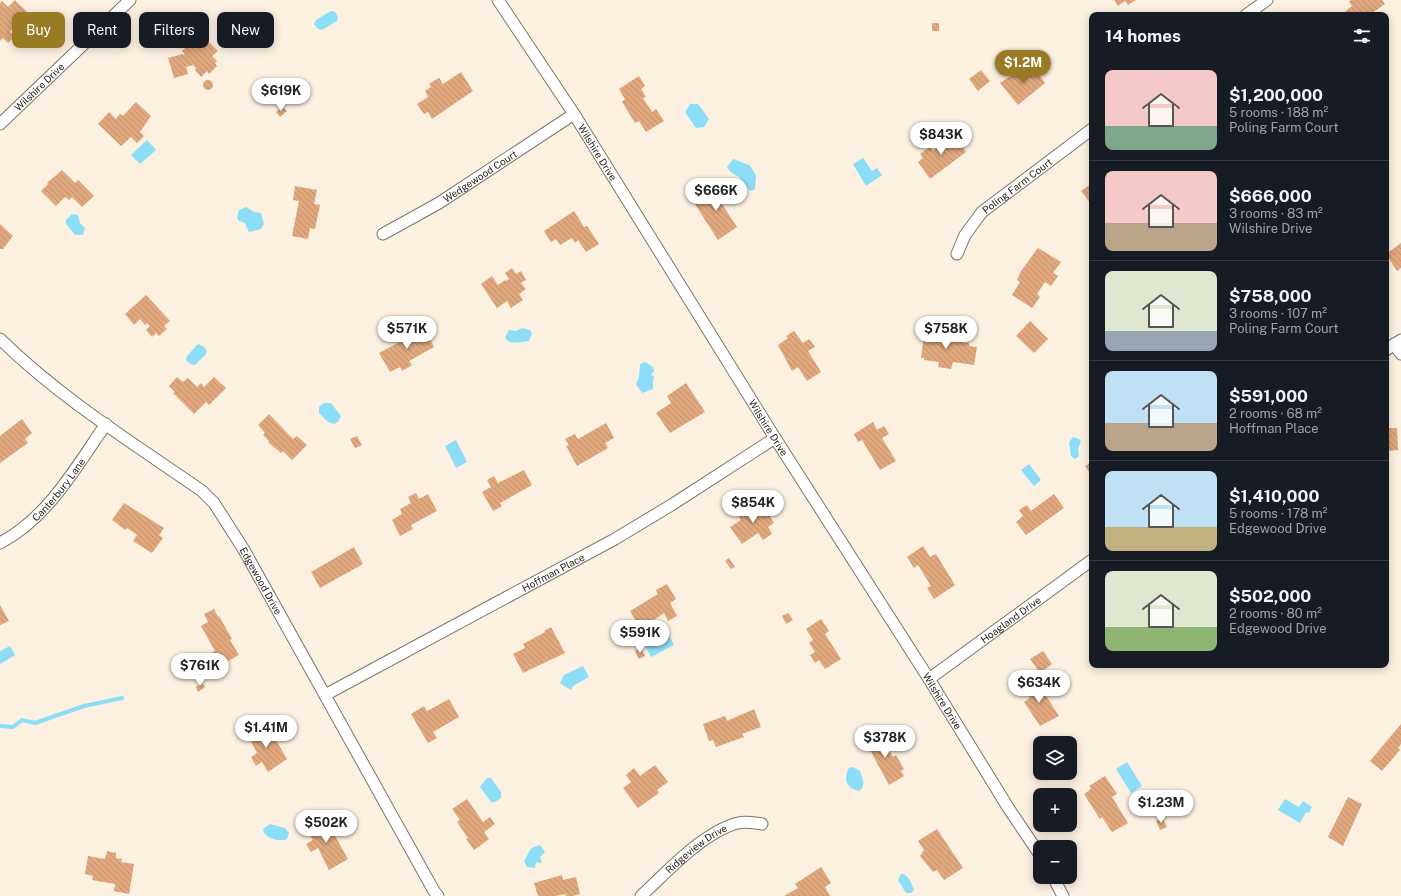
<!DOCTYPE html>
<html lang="en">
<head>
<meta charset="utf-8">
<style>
  :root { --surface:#171b24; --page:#20242c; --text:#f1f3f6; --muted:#9ea1a6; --line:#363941; --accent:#987b23 }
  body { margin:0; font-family:"Public Sans",sans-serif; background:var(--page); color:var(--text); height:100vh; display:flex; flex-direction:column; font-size:15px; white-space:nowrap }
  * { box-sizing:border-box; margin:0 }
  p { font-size:13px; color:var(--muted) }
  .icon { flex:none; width:22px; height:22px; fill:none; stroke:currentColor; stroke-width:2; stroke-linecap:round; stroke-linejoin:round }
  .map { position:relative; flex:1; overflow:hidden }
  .side { position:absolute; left:1089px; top:12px; width:300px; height:656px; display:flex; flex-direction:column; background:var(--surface); border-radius:8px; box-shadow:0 2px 10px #0003 }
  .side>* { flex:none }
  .guide { position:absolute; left:12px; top:12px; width:380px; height:36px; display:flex; gap:8px }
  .controls { position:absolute; left:1033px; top:736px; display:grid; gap:8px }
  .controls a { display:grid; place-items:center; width:44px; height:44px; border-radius:8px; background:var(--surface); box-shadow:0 2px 10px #0003; font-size:20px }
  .price { position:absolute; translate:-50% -34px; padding:0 9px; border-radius:14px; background:#fff; color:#222; font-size:13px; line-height:26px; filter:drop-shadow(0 1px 2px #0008) }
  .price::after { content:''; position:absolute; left:50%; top:24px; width:12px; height:9px; margin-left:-6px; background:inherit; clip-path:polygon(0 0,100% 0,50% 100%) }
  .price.on { background:var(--accent); color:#fff }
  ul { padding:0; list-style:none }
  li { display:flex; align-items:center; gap:12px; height:100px; padding:0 16px }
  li+li { border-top:1px solid var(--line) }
  li span { display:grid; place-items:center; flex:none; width:112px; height:80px; border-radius:8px; color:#555 }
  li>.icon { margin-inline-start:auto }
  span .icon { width:48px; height:48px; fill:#fffc; stroke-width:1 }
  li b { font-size:17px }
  h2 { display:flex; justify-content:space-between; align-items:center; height:48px; padding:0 16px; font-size:17px }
  .pill { padding:0 14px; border-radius:8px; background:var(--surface); box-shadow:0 2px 10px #0003; font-size:14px; line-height:36px }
  .pill.on { background:var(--accent); color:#fff }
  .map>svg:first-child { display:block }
  .water { fill:#8cddf8 }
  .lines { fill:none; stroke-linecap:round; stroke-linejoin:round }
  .stream { stroke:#8cddf8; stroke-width:4 }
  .building { fill:url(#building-back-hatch) }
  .minor-casing { stroke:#7f7467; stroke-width:13 }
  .minor { stroke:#fff; stroke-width:11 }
  .labels { text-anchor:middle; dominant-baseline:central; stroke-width:3.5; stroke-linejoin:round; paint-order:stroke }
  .street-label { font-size:10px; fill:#26211c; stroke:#fff }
</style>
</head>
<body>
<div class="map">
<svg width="1401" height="896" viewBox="0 0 1401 896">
  <defs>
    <pattern id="building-back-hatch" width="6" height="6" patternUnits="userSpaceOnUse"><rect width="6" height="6" fill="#e1a87e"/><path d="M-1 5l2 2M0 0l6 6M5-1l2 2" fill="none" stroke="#c1906c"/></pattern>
  </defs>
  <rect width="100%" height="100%" fill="#fcf0e1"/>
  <g class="water">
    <path d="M331 11 335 12 338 17 337 21 322 30 318 29 314 24 316 20Z"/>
    <path d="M690 104H698L709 119 704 127 696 128 685 112Z"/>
    <path d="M147 140 156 150 140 164 131 155Z"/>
    <path d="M863 158 872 171 877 168 882 175 866 186 853 164Z"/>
    <path d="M733 159 749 165 753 170 756 176 755 189 752 191 749 190C746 185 743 182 739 177 734 173 731 174 727 167Z"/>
    <path d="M246 207 254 212 261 213 264 224 261 229 249 232 245 223 239 221 237 218 239 210Z"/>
    <path d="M72 214 78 215 80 223 85 228 83 235H75L66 224V220Z"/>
    <path d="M522 328 530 330 532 334 529 341C520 342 509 346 505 337L509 330 516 331Z"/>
    <path d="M198 344 204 347 207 351 206 354 195 365 190 364 186 360 187 356Z"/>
    <path d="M645 362 653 367 654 371 651 375 654 376 653 382V389L642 393 636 384 639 377 640 364Z"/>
    <path d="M324 403H331L341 416 338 422 334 424 328 422 319 413V407Z"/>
    <path d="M1073 437 1079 439 1081 441 1078 449 1079 456 1075 459 1071 456 1069 442Z"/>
    <path d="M456 440 467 462 456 468 445 446Z"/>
    <path d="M1029 464 1041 480 1034 486 1021 470Z"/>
    <path d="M667 632 674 645 651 657 644 644Z"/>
    <path d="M10 646 15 655 0 664V651Z"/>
    <path d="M583 666 589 677 573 686 571 690 560 683 564 675Z"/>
    <path d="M1127 762 1142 786 1131 793 1116 769Z"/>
    <path d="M853 767 860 771C862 778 867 786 859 791 846 788 843 779 849 768Z"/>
    <path d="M487 778H491L501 792V798L495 802H491L480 787Z"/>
    <path d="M1285 799 1299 807 1303 801 1312 807 1309 813 1306 812 1300 823 1278 810Z"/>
    <path d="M270 824 285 828 289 833 287 839C280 842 269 839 264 833L263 829Z"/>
    <path d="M540 845 545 852 540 857 542 861 541 863 536 862 535 868 527 867 524 861C531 851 527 848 540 845Z"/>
    <path d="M901 874H904L910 880 914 890 911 893H906L898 880Z"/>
  </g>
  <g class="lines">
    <path class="stream" d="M0 726 13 727 22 720 35 723 84 706 122 698"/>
  </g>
  <g class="building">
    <path d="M15 0 37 22 27 32 20 25 14 31 12 29 10 32 15 36 8 43 3 38 0 41V3L2 1 8 7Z"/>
    <path d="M1114 0H1136L1128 5 1125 1 1118 6Z"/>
    <path d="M1351 0H1382L1385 4 1369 15H1341L1352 6 1349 2Z"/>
    <rect x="932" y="23" width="7" height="8"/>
    <path d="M200 33 218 51 212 56 217 61 215 63 217 66 209 74 207 71 201 77 195 70 196 68 193 65 186 67 188 74 174 78 168 58 183 54V55L185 54 182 51Z"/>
    <path d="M1030 63 1045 83 1018 105 1000 83Z"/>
    <path d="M981 70 990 81 978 91 969 79Z"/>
    <path d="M461 72 473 91 432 119 428 112 424 114 417 104 428 97 425 91 431 87 429 84 439 78 443 84Z"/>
    <path d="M639 76 645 86 641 89 646 97 643 98 652 112 656 109 664 121 646 132 639 121 635 123 622 102 625 99 619 89Z"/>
    <circle cx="208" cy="85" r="5"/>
    <path d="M301 91 305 96 298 101 295 97Z"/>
    <path d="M136 102 151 116 140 132 144 136 137 143 131 137 121 146 98 124 109 112 116 119 120 114 123 116Z"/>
    <path d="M283 107 287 111 280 117 276 112Z"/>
    <path d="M954 134 966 152 930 179 918 162 923 158 920 154 930 147 933 151Z"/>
    <path d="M62 170 75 183 78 180 94 196 82 207 72 197 69 200 65 197 56 206 41 191 48 184 47 183Z"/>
    <path d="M1092 183V205L1081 191Z"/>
    <path d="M720 184 728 195 720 201 737 227 718 240 693 201Z"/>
    <path d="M295 186 317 190 314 204 320 205 315 229 310 228 308 239 292 236 299 201 293 200Z"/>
    <path d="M574 211 584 227 587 226 599 244 586 252 578 240 575 243 572 238 560 245 556 239 551 242 544 231Z"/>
    <path d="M0 224 13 236 3 249H0Z"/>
    <path d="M1401 243V268L1397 271 1386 254Z"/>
    <path d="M1038 248 1061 262 1053 273 1058 276 1051 286 1045 282 1037 294 1040 297 1032 308 1012 295 1020 282 1017 280 1021 271Z"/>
    <path d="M512 268 516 274 521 271 526 280 521 283 526 289 519 294 523 300 511 308 507 301 497 308 481 284 492 276 498 285 505 280 506 281 509 279 505 273Z"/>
    <path d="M146 295 170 321 164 326 167 329 159 336 156 333 152 337 146 330 150 326 147 323 145 325 140 319 134 325 125 314Z"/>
    <path d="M1030 321 1048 339 1034 353 1016 336Z"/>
    <path d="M423 326 434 347 409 361 412 365 402 371 400 367 390 372 379 353 411 336 409 334Z"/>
    <path d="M925 327 940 329 939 340 969 343V346L977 347 974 365 953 362 951 369 938 367 939 362 924 360V358H921Z"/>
    <path d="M794 331 803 343 809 339 815 347 808 351 821 372 807 381 798 367 792 371 778 345 788 338 786 336Z"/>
    <path d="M177 377 183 382 188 378 197 387 201 383 204 387 214 377 226 388 209 405 206 402 194 414 173 393 175 392 169 386Z"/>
    <path d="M686 383 705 412 670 433 656 413 671 403 667 396Z"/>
    <path d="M269 414 293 439 297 436 307 445 292 460 283 451 281 453 268 442 269 441 263 435 265 433 258 425Z"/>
    <path d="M22 419 32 433 25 439 28 443 0 463V436Z"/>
    <path d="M873 422 877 430 884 426 889 434 882 438 896 461 880 470 862 440 858 442 854 434Z"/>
    <path d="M606 423 614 438 605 443 608 448 577 466 566 446 569 445 565 439 575 434 578 439Z"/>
    <path d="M1386 428H1397L1398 450 1386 451Z"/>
    <path d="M357 436 362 445 355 448 350 439Z"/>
    <path d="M1092 462V472L1090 473 1085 466Z"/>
    <path d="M524 470 532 485 500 503 502 506 493 511 482 492 491 487 487 480 494 476 498 483Z"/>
    <path d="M416 493 419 499 428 494 437 511 411 525 413 529 400 536 392 520 402 514 400 509 411 503 408 497Z"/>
    <path d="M1054 494 1064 508 1026 535 1016 522 1023 516 1019 510 1027 505 1031 511Z"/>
    <path d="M124 503 164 528 159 535 163 538 152 553 133 541 137 535 127 528 125 530 112 520Z"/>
    <path d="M761 503 774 523 768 527 772 534 763 540 758 533 742 544 730 527 741 520 739 517Z"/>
    <path d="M923 546 930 557 936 554 955 585 934 599 927 588 931 586 918 565 914 568 907 557Z"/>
    <path d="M354 547 363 564 320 588 311 572Z"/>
    <path d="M729 558 735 567 731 569 725 561Z"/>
    <path d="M667 584 676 599 670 603 677 616 668 621 664 613 641 629 630 611 658 594 656 590Z"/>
    <path d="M0 605 9 621 0 625Z"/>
    <path d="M214 609 218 617 219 616 232 639 230 640 239 655 219 666 212 653 215 651 201 626 208 622 204 614Z"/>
    <path d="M788 613 793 620 786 624 782 616Z"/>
    <path d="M821 619 829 631 825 634 841 659 825 669 819 660 815 663 810 655 815 652 809 643 813 640 806 629Z"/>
    <path d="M551 627 565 653 523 673 513 654 525 648 523 644 545 632 544 631Z"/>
    <path d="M641 648 645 656 639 659 635 651Z"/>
    <path d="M1043 651 1052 664 1040 673 1030 659Z"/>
    <path d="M1035 679 1059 716 1040 726 1024 702 1030 698 1022 686Z"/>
    <path d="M202 683 205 687 198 692 196 687Z"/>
    <path d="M449 699 459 717 433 732 437 738 428 743 411 714 424 706 427 711Z"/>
    <path d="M754 709 761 727 742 734 744 737 716 747 713 740 709 741 703 724 725 716 727 721Z"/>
    <path d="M261 724 268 738 273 735 287 759 268 772 262 762 256 766 251 757 257 753 246 732Z"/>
    <path d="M1401 724V744L1398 748 1400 750 1382 771 1370 761Z"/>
    <path d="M877 731 893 757 896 755 904 769 901 771 904 776 889 785 864 739Z"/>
    <path d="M655 765 668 782 657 790 659 793 638 808 623 788 631 782 626 775 634 768 640 776Z"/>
    <path d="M1105 776 1117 794 1112 797 1128 823 1112 832 1102 817 1100 819 1084 794 1091 789 1089 786Z"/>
    <path d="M1348 797 1362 804 1343 846 1328 837Z"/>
    <path d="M467 799 483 822 490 817 495 824 484 832 489 839 474 850 466 839 468 838 457 822 460 820 452 809Z"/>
    <path d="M325 818 348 859 329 870 318 848 311 852 306 844 313 840 306 829Z"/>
    <path d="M1162 818 1167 827 1160 830 1156 821Z"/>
    <path d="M937 829 963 868 944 880 937 870 933 872 920 856 924 850 918 841Z"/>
    <path d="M107 851 116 853V858L122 859 121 862 134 864 129 894 114 891 115 884 92 880 93 876 85 874 88 856 105 859Z"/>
    <path d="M821 867 831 883 825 887 830 896H784L798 888 795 884Z"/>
    <path d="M562 875 563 880 576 877 580 894 573 896H566L565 894 556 896H538L534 883Z"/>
  </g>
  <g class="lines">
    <g class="minor-casing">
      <g id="minor">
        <path id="s1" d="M498 0 574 114 775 438 929 679 1009 809 1040 855"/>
        <path d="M1246 15 1267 0"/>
        <path id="s2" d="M0 124 130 0"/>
        <path id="s3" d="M383 234 439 203 574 114"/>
        <path id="s4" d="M957 254 965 235 982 212 1092 129"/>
        <path id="s5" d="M0 339C60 398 133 443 202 491L214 503 244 550 434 891 438 896"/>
        <path d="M1394 344 1401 354"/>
        <path d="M1386 350 1401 340"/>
        <path id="s6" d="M0 543C48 518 76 467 106 424"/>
        <path id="s7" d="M929 679 1092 560"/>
        <path id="s8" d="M325 695 615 539 673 504 775 438"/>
        <path d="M1053 877 1063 896"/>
        <path id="s9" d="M641 896C667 872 703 832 738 823 746 821 755 823 762 824"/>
      </g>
    </g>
    <use href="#minor" class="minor"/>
  </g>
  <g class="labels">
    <g class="street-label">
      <text stroke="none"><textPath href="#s2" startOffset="54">Wilshire Drive</textPath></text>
      <text stroke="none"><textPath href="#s1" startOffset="182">Wilshire Drive</textPath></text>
      <text stroke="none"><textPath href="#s3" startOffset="113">Wedgewood Court</textPath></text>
      <text stroke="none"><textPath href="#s4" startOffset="93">Poling Farm Court</textPath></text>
      <text stroke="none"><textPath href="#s1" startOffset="506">Wilshire Drive</textPath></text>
      <text stroke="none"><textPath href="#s6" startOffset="80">Canterbury Lane</textPath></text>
      <text stroke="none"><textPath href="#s8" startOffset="259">Hoffman Place</textPath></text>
      <text stroke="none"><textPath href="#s5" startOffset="361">Edgewood Drive</textPath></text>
      <text stroke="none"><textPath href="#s7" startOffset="101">Hoagland Drive</textPath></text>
      <text stroke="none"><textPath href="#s1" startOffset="830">Wilshire Drive</textPath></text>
      <text stroke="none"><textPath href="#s9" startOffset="73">Ridgeview Drive</textPath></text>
    </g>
  </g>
</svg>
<div class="controls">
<a><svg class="icon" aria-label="layers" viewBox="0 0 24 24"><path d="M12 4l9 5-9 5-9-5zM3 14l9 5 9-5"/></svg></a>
<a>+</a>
<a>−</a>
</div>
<b class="price on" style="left:1023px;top:84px">$1.2M</b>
<b class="price" style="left:281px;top:112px">$619K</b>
<b class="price" style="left:941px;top:156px">$843K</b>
<b class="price" style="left:716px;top:212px">$666K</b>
<b class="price" style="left:407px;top:350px">$571K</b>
<b class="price" style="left:946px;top:350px">$758K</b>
<b class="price" style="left:753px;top:524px">$854K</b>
<b class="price" style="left:640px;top:654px">$591K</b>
<b class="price" style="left:200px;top:687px">$761K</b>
<b class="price" style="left:1039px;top:704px">$634K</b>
<b class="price" style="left:266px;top:749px">$1.41M</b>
<b class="price" style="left:885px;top:759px">$378K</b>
<b class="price" style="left:1161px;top:824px">$1.23M</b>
<b class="price" style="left:326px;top:844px">$502K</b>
<div class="guide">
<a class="pill on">Buy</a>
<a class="pill">Rent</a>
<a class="pill">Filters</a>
<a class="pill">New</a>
</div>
<section class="side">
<h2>14 homes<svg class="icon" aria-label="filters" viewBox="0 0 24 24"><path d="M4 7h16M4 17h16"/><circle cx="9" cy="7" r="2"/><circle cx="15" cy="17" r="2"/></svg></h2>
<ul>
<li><span style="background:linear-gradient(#f6c9c9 70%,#7fa58c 0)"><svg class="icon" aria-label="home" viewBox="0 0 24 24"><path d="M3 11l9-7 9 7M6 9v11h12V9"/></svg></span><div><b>$1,200,000</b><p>5 rooms · 188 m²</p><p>Poling Farm Court</p></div></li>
<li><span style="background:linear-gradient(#f6c9c9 65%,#b9a48a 0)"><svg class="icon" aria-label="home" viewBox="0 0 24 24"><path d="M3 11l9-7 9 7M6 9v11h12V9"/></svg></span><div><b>$666,000</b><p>3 rooms · 83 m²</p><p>Wilshire Drive</p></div></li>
<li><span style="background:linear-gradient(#dfe7d0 75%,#9aa5b1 0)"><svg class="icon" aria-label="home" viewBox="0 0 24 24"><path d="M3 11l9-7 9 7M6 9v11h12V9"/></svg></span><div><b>$758,000</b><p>3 rooms · 107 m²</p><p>Poling Farm Court</p></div></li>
<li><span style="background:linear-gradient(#bfe0f5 65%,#b9a48a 0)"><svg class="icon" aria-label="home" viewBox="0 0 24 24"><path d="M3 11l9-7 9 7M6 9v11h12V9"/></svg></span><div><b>$591,000</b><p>2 rooms · 68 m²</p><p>Hoffman Place</p></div></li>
<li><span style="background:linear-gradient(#bfe0f5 70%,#c2b280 0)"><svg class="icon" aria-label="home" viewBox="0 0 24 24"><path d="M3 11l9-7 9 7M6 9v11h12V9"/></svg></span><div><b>$1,410,000</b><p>5 rooms · 178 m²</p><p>Edgewood Drive</p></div></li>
<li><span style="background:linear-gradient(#dfe7d0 70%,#8fb573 0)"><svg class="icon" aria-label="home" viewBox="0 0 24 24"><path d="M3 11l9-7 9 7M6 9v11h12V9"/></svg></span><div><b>$502,000</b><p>2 rooms · 80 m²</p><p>Edgewood Drive</p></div></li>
</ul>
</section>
</div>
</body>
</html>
